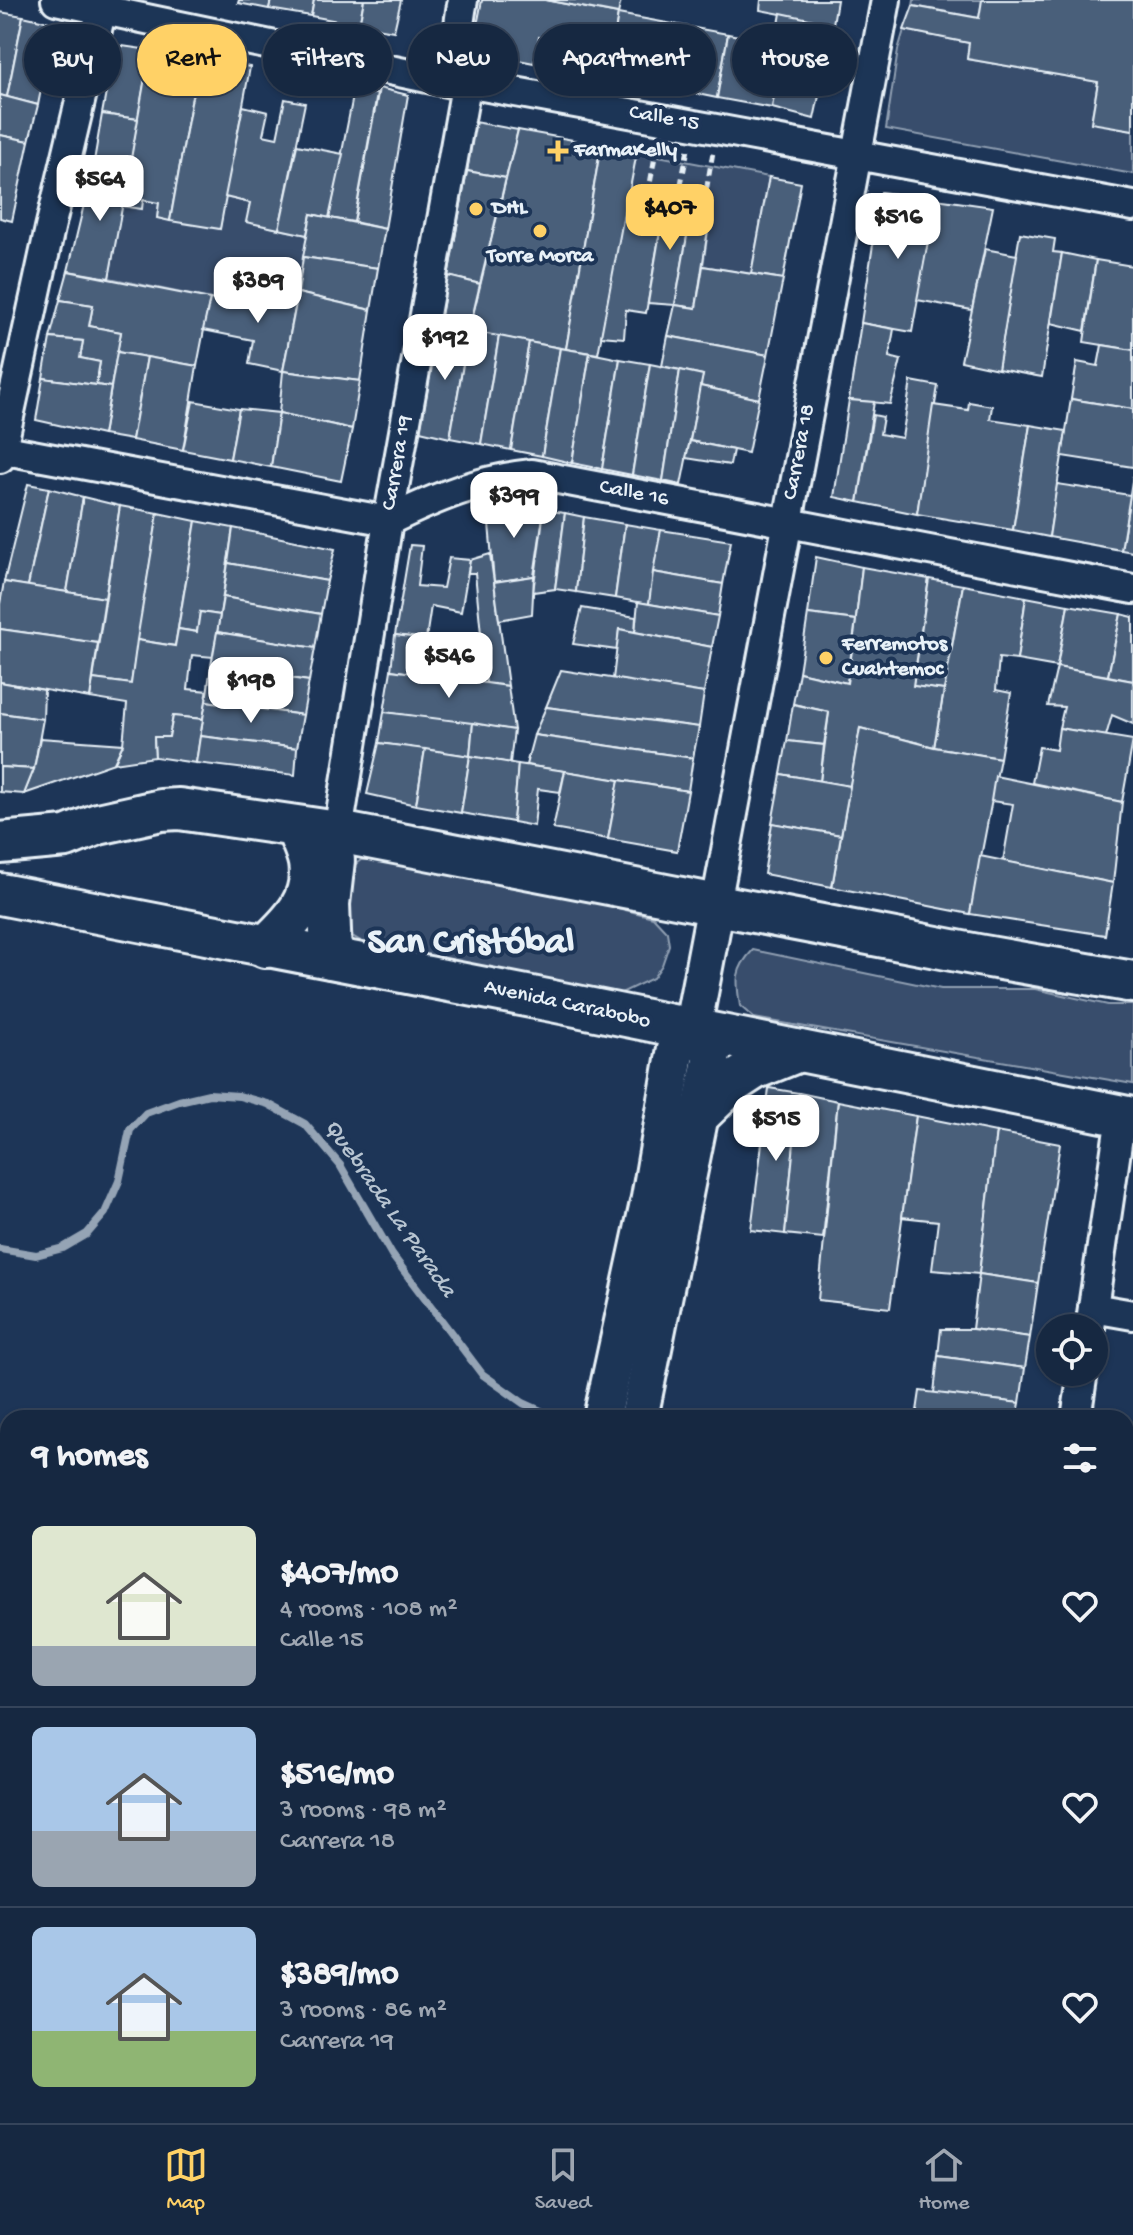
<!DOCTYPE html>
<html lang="en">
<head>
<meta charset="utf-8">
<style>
  :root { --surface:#162841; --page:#1f3048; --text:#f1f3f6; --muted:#9ea6b1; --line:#35445a; --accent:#ffd166 }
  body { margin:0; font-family:"Gochi Hand",sans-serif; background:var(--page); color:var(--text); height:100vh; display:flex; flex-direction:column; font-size:30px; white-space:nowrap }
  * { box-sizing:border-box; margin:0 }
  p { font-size:26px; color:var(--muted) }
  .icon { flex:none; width:44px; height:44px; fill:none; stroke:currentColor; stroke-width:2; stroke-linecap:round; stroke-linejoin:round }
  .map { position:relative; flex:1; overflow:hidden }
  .details { position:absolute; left:0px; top:1410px; width:1134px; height:714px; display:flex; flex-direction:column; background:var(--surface); border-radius:24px 24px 0 0; box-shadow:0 2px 6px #0004,0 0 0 2px var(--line) }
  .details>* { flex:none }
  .hud { position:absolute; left:24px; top:24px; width:1086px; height:72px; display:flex; gap:16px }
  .buttons { position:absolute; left:1036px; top:1314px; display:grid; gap:16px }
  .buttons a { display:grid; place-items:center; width:72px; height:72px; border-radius:50%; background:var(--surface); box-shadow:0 2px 6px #0004,0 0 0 2px var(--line); font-size:40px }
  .price { position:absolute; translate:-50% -68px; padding:0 18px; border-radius:16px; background:#fff; color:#222; font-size:26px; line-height:52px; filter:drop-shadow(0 2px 4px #0008) }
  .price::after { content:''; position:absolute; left:50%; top:48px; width:24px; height:18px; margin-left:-12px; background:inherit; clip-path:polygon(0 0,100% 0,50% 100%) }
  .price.on { background:var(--accent); color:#111 }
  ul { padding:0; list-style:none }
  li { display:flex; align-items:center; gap:24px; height:200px; padding:0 32px }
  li+li { border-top:2px solid var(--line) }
  li span { display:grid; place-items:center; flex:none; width:224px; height:160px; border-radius:12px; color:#555 }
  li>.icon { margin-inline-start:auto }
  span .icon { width:96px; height:96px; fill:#fffc; stroke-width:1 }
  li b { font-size:34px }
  h2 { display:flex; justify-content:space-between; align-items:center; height:96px; padding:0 32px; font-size:34px }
  .chip { padding:0 28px; border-radius:36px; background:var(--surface); box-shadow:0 2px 6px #0004,0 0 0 2px var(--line); font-size:28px; line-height:72px }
  .chip.on { background:var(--accent); color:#111 }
  .dock { display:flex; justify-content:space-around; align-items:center; height:112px; border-top:2px solid var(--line); background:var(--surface); font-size:22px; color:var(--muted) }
  .dock a { display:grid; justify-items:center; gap:4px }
  .dock .on { color:var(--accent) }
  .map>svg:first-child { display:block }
  .green { fill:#374d6c; stroke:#909fb2; stroke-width:2 }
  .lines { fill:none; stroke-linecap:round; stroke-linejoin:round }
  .stream { stroke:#95a4b5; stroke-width:8 }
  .building { fill:#495e7a; stroke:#e8f1f8; stroke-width:2 }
  .minor-casing { stroke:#e8f1f8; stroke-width:34 }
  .tertiary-casing { stroke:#e8f1f8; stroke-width:42 }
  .secondary-casing { stroke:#e8f1f8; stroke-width:46 }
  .path { stroke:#e8f1f8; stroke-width:5; stroke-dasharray:8 6; stroke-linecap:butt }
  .minor { stroke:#1d3557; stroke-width:28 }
  .tertiary { stroke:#1d3557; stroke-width:36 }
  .secondary { stroke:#1d3557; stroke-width:40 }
  .poi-dot { fill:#ffd166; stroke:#1d3557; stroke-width:3 }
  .labels { text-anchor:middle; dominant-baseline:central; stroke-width:8; stroke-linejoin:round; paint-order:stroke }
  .street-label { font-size:22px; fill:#e8f1f8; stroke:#1d3557 }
  .poi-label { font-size:22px; font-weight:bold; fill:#e8f1f8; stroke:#1d3557; text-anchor:start }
  .water-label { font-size:24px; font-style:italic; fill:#b7c4d1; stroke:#1d3557 }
  .town-label { font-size:38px; font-weight:bold; fill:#e8f1f8; stroke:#1d3557 }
</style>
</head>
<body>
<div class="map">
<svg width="1133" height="2123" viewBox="0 0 1133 2123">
  <rect width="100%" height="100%" fill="#1d3557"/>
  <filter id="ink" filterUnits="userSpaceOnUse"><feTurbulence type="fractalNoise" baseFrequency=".0125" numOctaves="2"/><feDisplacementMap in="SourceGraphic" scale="16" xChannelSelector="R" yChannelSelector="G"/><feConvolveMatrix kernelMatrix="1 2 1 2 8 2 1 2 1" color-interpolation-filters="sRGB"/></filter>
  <g filter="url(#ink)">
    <g class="green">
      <path d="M914 0H982L979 18 913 6Z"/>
      <path d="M904 30 969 43 967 59 1098 82 1091 122 1133 130V174L886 129 898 50Z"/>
      <path d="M637 152 769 177 751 274 703 266 712 203 628 193Z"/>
      <path d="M225 197 250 203 247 222 307 235 298 293 259 309 109 278 122 206 141 209 143 200 159 203 157 218 220 228Z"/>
      <path d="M361 860H378L441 871 586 900 653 917 667 932 669 945 662 965 653 978 617 995 369 946 349 934C344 908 335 878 361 860Z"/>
      <path d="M753 950 941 989H1035L1108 1005H1133V1084L754 1018 740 1006C736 981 734 970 753 950Z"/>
    </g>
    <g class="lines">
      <g class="stream">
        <path d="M0 1249 36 1255 63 1248 87 1234 105 1213 119 1181 130 1130 146 1113 179 1101 209 1094 239 1096 268 1104 305 1124 340 1165 392 1255 482 1374 523 1403 556 1418"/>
        <path d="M1126 1692H1133"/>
      </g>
    </g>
    <g class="building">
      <path d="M239 0H271L269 9 238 3Z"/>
      <path d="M271 0H314L311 16 269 9Z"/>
      <path d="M314 0H364L359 25 311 16Z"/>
      <path d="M364 0H401L394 31 359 25Z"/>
      <path d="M482 0H545L618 14 608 77 590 73 595 48 539 37 534 63 472 51Z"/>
      <path d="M545 0H621L618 14Z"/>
      <path d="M761 0H837L833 24 760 10Z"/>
      <path d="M982 0H1133V130L1091 123 1098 82 967 59 969 43 904 30 913 6 979 18Z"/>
      <path d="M0 12 23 16 7 97 0 95Z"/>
      <path d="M781 13 833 24 828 54 776 42Z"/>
      <path d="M618 14 673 24 663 87 608 77Z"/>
      <path d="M23 16 54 23 38 105 7 97Z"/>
      <path d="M673 24 728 34 717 98 663 87Z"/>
      <path d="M728 34 783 44 772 108 717 98Z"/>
      <path d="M783 44 828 54 814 119 772 108Z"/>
      <path d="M115 45 150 50 138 119 102 114Z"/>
      <path d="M150 50 199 58 170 221 157 218 159 203 143 200 142 209 122 206Z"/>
      <path d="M199 58 250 67 220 229 170 221Z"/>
      <path d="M379 88 408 95 385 229 354 222Z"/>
      <path d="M354 91 377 94 354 222 329 218Z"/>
      <path d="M0 95 38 105 29 141 0 135Z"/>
      <path d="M285 99 305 103 279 229 246 222 250 203 225 197 243 106 268 112 263 135 277 138Z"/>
      <path d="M102 114 138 119 129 170 93 167Z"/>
      <path d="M475 122 518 130 506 178 467 171Z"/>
      <path d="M518 130 601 145 566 349 469 331Z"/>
      <path d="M0 135 29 141 12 221 0 218Z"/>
      <path d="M297 145 343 154 329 218 311 214 307 235 279 229Z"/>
      <path d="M601 145 637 152 598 354 566 349Z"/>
      <path d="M93 167 129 170 109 278 68 271Z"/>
      <path d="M467 171 506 178 480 284 448 276Z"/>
      <path d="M769 177 801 183 783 279 751 274Z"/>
      <path d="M881 192 936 199 912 332 861 323Z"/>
      <path d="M628 193 666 197 646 313 626 310 624 338 601 336Z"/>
      <path d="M666 197 693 202 675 305 648 303Z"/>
      <path d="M936 199 993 207 972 310 917 300Z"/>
      <path d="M693 202 712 203 696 308 675 305Z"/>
      <path d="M311 214 385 229 378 268 303 257Z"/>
      <path d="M1020 233 1055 239 1053 252 1062 253 1042 377 998 369Z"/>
      <path d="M985 249 1017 255 998 369 961 361Z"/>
      <path d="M1062 253 1096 260 1085 331 1051 323Z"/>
      <path d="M303 257 378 268 371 310 298 293Z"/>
      <path d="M1096 260 1133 266V350L1084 342Z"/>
      <path d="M703 266 783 279 768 355 668 336 675 305 696 308Z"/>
      <path d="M68 271 210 299 197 366 117 352 121 332 89 326 93 305 60 300Z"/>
      <path d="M448 276 480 284 469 331 439 326Z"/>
      <path d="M264 286 298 293 283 371 249 364 253 340 203 330 210 299 259 309Z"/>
      <path d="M298 293 371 310 360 381 283 371Z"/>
      <path d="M60 300 93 305 89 326 121 332 111 387 96 385 100 362 80 358 83 341 50 338Z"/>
      <path d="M861 323 894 329 889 357 901 360 890 404 849 400Z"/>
      <path d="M439 326 469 331 450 438 420 431Z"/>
      <path d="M469 331 499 336 481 444 450 438Z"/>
      <path d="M499 336 529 342 511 450 481 444Z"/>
      <path d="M668 336 768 355 759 399 700 386 703 375 662 366Z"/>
      <path d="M50 338 83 341 80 358 100 362 96 385 43 378Z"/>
      <path d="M529 342 560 348 542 456 511 450Z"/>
      <path d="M1102 345 1133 350V409L1071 399 1077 362 1098 366Z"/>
      <path d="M560 348 590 353 572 463 542 456Z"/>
      <path d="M117 352 147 357 132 440 103 435Z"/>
      <path d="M590 353 620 359 602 469 572 463Z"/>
      <path d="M147 357 197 366 183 450 132 440Z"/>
      <path d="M620 359 650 364 632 475 602 469Z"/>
      <path d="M650 364 680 370 663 481 632 475Z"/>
      <path d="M680 370 703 375 681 485 663 481Z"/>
      <path d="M283 371 360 381 352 429 279 413Z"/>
      <path d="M43 378 111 387 103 435 36 420Z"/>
      <path d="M911 381 938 386 917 514 858 502 873 415 883 417 880 434 902 438Z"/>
      <path d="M700 386 759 399 748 453 690 441Z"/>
      <path d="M1071 399 1133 409V467L1062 456Z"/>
      <path d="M849 400 874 402 858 502 834 497Z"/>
      <path d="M193 401 239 409 230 459 183 450Z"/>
      <path d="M969 402 992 406 990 419 1030 425 1013 530 917 514 933 405 968 410Z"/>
      <path d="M239 409 279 413 271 467 230 459Z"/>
      <path d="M279 413 352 429 341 481 271 467Z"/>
      <path d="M1030 425 1066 431 1049 537 1013 530Z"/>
      <path d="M690 441 733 450 730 465 686 458Z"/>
      <path d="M1133 475V552L1121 550Z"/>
      <path d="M28 484 49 488 28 586 4 582Z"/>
      <path d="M1057 484 1130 495 1121 550 1049 537Z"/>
      <path d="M49 488 83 497 67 592 28 586Z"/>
      <path d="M83 497 120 506 105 598 67 592Z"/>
      <path d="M487 500 544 510 534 576 494 582Z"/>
      <path d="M120 506 158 513 131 684 93 679Z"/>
      <path d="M544 510 565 513 555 589 533 592Z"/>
      <path d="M158 513 196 521 175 646 137 640Z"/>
      <path d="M565 513 584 517 576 592 555 589Z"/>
      <path d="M584 517 625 524 615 598 576 592Z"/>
      <path d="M196 521 233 528 220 615 200 612 197 632 178 629Z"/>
      <path d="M625 524 661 530 649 604 615 598Z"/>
      <path d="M233 528 335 549 327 581 228 563Z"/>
      <path d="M661 530 731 541 723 584 653 572Z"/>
      <path d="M410 545 422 546 417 586 443 588 449 558 470 560 461 612 431 606 426 639 395 635Z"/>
      <path d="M490 554 494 582 508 686 486 684 475 573H468L470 560Z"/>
      <path d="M816 557 862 567 856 620 808 614Z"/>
      <path d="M228 563 327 581 321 614 223 597Z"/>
      <path d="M862 567 929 579 918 652 853 644Z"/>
      <path d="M653 572 723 584 718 616 649 604Z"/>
      <path d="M534 576 532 614 499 620 494 582Z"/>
      <path d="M929 579 963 585 944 690 913 686Z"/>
      <path d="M4 582 105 598 98 643 0 629V604Z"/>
      <path d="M963 585 1026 597 1017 660 999 658 996 690 1011 693 1000 758 934 747Z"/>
      <path d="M223 597 321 614 315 648 217 632Z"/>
      <path d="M1026 597 1068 605 1057 667 1017 660Z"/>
      <path d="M638 602 718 616 712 647 635 632Z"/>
      <path d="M1068 605 1121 614 1108 676 1057 667Z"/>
      <path d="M582 608 636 617 635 632 619 629 617 650 573 644Z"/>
      <path d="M200 612 220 615 213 657 192 655 188 689 208 691 203 719 173 716 169 737H154L155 757 114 763 123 744 127 704 90 698 93 679 131 684 137 640 175 646 178 629 197 632Z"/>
      <path d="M808 614 856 620 847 683 799 672Z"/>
      <path d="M1121 614 1133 617V681L1108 676Z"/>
      <path d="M0 629 98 643 90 698 0 682Z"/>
      <path d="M619 629 712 647 704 693 613 679Z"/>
      <path d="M217 632 315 648 309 681 211 666Z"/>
      <path d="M395 635 426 639 425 651 458 655 454 679 391 670Z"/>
      <path d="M853 644 918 652 913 686 944 690 934 747 860 728 850 786 820 781 829 712 793 704 799 672 847 683Z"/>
      <path d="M211 666 309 681 303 715 206 701Z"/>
      <path d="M1057 667 1133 681V724L1112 715 1106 736 1059 728 1064 707 1048 706Z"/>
      <path d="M391 670 508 686 514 730 384 712Z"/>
      <path d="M561 670 704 693 699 727 546 707Z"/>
      <path d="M0 682 44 690 43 719 0 713Z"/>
      <path d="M206 701 303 715 297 748 200 736Z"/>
      <path d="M793 704 829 712 824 745 787 741Z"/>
      <path d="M546 707 699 727 693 758 534 735Z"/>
      <path d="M384 712 473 723 470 756 379 743Z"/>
      <path d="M0 713 43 719 34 769 0 767Z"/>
      <path d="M173 716 203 719 196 763 155 757 154 737H169Z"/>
      <path d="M473 723 514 730 510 763 470 756Z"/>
      <path d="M860 728 934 747 1000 758 970 914 832 887Z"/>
      <path d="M1059 728 1133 740 1122 802 1032 783 1039 747 1056 750Z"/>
      <path d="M534 735 693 758 688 791 526 765Z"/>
      <path d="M200 736 297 748 295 775 196 763Z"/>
      <path d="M40 738 123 744 114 763 24 794 34 769Z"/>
      <path d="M787 741 824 745 820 781 781 774Z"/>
      <path d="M379 743 425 749 416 805 367 794Z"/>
      <path d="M425 749 470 756 461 813 416 805Z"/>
      <path d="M470 756 518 764 513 822 461 813Z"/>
      <path d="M518 764 565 771 560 792 538 789 534 826 513 822Z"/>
      <path d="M0 767 34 769 24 794 0 792Z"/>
      <path d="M565 771 619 780 608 839 553 829Z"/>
      <path d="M781 774 850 786 841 835 772 823Z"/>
      <path d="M995 776 1122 802 1113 883 1003 861 1013 804 991 801Z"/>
      <path d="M619 780 688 791 677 851 608 839Z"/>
      <path d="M772 823 841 835 832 887 764 874Z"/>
      <path d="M980 856 1113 883 1105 935 970 914Z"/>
      <path d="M769 1088 799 1093 785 1234 751 1230Z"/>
      <path d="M799 1093 838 1101 823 1238 785 1234Z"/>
      <path d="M838 1101 916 1116 890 1308 818 1300Z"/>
      <path d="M916 1116 996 1132 979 1274 932 1270 938 1221 902 1217Z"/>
      <path d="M996 1132 1060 1144 1038 1283 979 1274Z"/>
      <path d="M979 1274 1038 1283 1030 1337 972 1329Z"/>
      <path d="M941 1329H972L1030 1337 1025 1368 938 1356Z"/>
      <path d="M938 1356 1025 1368 1020 1403 934 1393Z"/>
      <path d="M920 1391 1020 1403 1017 1418H916Z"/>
    </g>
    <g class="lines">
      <g class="minor-casing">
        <g id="minor">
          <path d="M56 0 466 86 472 84 1133 206"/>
          <path d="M0 449 388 521C435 498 480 479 532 474L1133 589"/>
          <path d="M0 458 50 228 104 0"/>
          <path d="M338 832 388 521 466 86C458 54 456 33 463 0"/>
          <path d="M716 904 886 0"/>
          <path d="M1093 1308 1133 1315"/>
          <path d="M1090 1328 1121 1116"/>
          <path d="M1076 1418 1083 1372"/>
          <path d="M0 1525 8 1526"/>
          <path d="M0 1565 8 1566"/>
          <path d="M1126 1955 1133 1957"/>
          <path d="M0 2039 8 2011"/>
          <path d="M0 2093 8 2095"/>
          <path d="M91 2116 118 2123"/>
          <path d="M291 2123 292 2116"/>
          <path d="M808 2123 813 2116"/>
          <path d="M882 2123 888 2116"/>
        </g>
      </g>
      <g class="tertiary-casing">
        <g id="tertiary">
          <path d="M692 1030 716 904"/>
          <path d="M602 1418 650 1198 676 1048 692 1030"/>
          <path d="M639 1418 712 1055 692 1030"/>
          <path d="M454 2123 456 2116"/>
          <path d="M491 2123 493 2116"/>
        </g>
      </g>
      <g class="secondary-casing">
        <g id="secondary">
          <path d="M0 843 66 837 98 824 161 810 179 809 338 832 978 955 1133 982"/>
          <path d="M0 894 552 1001 1133 1118"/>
          <path d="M265 947C290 923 315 901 309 863 307 851 300 838 296 827"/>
          <path d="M331 958 329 904 334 860"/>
          <path d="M702 1112 731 1084 754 1069 799 1051"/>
        </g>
      </g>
      <g class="path">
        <path d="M648 195 657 145"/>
        <path d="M678 199 688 149"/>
        <path d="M704 203 713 152"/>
      </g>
      <use href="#minor" class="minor"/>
      <use href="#tertiary" class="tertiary"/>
      <use href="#secondary" class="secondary"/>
    </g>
  </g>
  <g class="poi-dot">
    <path d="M554 139h8v8h8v8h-8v8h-8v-8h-8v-8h8z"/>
    <circle cx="476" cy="209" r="8"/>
    <circle cx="540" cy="231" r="8"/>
    <circle cx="826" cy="658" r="8"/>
  </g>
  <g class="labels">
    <g class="street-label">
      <text transform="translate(664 119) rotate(10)">Calle 15</text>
      <text transform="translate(800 452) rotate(-79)">Carrera 18</text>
      <text transform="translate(398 463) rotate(-80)">Carrera 19</text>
      <text transform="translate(634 494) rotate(11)">Calle 16</text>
      <text transform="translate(567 1005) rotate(12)">Avenida Carabobo</text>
    </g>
    <g class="poi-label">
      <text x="574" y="151">FarmaKelly</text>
      <text x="492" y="209">DHL</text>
      <text x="540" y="257" text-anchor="middle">Torre Morca</text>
      <text x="842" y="645">Ferremotos<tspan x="842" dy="25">Cuahtemoc</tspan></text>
    </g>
    <g class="water-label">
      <text transform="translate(389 1209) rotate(55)">Quebrada La Parada</text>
    </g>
    <g class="town-label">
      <text x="471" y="944">San Cristóbal</text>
    </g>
  </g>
</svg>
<div class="buttons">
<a><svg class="icon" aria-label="locate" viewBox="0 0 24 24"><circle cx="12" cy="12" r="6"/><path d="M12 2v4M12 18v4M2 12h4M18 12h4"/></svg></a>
</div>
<b class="price" style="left:100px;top:223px">$564</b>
<b class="price on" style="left:670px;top:252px">$407</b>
<b class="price" style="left:898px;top:261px">$516</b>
<b class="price" style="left:258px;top:325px">$389</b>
<b class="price" style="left:445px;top:382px">$192</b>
<b class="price" style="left:514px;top:540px">$399</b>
<b class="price" style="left:449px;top:700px">$546</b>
<b class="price" style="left:251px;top:725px">$198</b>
<b class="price" style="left:776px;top:1163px">$515</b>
<div class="hud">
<a class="chip">Buy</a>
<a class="chip on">Rent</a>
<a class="chip">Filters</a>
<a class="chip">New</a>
<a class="chip">Apartment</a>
<a class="chip">House</a>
</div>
<section class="details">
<h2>9 homes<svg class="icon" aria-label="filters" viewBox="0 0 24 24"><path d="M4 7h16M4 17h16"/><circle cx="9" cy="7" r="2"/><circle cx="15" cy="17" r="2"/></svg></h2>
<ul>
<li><span style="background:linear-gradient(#dfe7d0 75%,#9aa5b1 0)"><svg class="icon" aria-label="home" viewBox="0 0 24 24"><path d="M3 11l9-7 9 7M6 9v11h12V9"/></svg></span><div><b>$407/mo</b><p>4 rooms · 108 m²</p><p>Calle 15</p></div><svg class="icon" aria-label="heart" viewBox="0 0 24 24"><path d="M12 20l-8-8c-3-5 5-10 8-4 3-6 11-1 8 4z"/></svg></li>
<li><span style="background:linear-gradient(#a9c7e8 65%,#9aa5b1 0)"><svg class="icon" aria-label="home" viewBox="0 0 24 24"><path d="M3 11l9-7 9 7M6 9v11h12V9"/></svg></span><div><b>$516/mo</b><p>3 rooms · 98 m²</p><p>Carrera 18</p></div><svg class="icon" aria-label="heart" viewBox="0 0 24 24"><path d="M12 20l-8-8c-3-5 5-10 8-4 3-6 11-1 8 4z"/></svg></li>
<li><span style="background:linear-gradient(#a9c7e8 65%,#8fb573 0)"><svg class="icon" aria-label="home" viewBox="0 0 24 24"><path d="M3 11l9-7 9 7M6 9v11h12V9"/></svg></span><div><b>$389/mo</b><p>3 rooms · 86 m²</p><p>Carrera 19</p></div><svg class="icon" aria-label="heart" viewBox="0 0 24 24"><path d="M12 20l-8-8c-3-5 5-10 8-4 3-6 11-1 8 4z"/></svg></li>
</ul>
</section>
</div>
<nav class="dock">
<a class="on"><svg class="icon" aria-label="map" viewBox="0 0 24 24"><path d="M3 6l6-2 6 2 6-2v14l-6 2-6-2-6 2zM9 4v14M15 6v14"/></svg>Map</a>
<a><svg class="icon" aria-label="saved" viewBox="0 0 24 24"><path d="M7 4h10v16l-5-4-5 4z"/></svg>Saved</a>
<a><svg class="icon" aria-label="home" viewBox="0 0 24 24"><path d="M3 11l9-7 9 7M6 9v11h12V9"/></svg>Home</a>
</nav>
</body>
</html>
